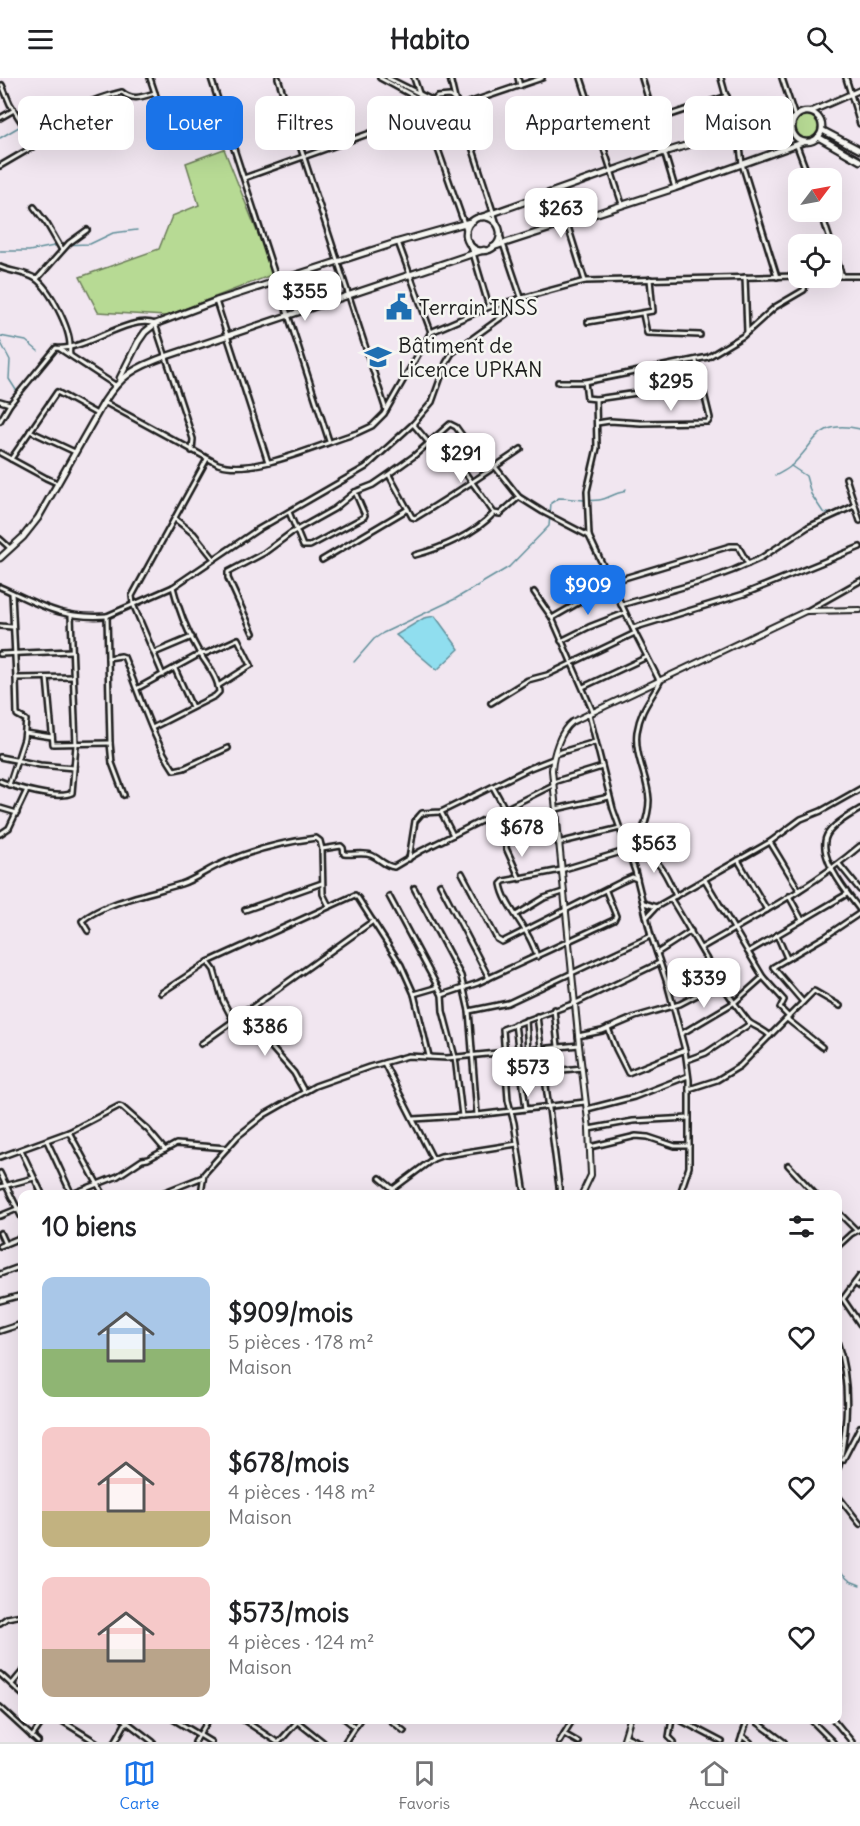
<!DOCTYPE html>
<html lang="fr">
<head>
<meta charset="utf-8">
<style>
  :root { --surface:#fff; --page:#f6f6f6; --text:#202124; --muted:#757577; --line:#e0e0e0; --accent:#1a73e8 }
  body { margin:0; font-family:Delius,sans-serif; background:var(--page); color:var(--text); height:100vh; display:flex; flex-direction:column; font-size:22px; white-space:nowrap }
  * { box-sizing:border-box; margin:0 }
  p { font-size:20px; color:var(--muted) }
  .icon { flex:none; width:33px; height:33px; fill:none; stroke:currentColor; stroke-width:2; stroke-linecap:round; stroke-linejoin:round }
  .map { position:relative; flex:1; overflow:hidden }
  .sheet { position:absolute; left:18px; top:1112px; width:824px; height:534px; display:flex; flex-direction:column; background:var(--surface); border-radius:12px; box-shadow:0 6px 24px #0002 }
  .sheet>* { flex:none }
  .top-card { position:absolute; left:18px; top:18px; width:825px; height:54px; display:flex; gap:12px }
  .needle { width:39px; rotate:58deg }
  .tools { position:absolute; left:788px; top:90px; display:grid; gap:12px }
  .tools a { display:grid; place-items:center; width:54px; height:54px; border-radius:12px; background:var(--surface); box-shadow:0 6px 24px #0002; font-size:30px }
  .price { position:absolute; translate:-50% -51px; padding:0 14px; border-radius:12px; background:#fff; color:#222; font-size:20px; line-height:39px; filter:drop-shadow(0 2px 3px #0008) }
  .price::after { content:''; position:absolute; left:50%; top:36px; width:18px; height:14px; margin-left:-9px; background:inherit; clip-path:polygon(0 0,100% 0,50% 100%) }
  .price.current { background:var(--accent); color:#fff }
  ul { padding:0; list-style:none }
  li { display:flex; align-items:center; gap:18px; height:150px; padding:0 24px }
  li span { display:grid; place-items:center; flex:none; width:168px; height:120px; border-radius:12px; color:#555 }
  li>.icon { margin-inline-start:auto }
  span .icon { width:72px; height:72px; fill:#fffc; stroke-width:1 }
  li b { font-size:26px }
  h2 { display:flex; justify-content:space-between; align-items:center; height:72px; padding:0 24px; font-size:26px }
  .chip { padding:0 21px; border-radius:12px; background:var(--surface); box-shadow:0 6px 24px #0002; font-size:21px; line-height:54px }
  .chip.current { background:var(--accent); color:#fff }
  header { display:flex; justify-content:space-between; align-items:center; height:78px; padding:0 24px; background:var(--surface); font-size:27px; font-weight:800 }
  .tabs { display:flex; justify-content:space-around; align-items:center; height:84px; border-top:2px solid var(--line); background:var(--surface); font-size:16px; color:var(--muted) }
  .tabs a { display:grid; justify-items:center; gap:3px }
  .tabs .current { color:var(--accent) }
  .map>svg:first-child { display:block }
  .green { fill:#b7da94; stroke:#6a7b58; stroke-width:1.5 }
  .water { fill:#90deef; stroke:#62909b; stroke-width:1.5 }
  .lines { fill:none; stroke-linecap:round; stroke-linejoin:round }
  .stream { stroke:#62909b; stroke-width:1.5 }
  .minor-casing { stroke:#1c1c1c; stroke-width:8 }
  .tertiary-casing { stroke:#1c1c1c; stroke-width:8 }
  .secondary-casing { stroke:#1c1c1c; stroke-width:9 }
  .minor { stroke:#f6f6f2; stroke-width:3 }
  .tertiary { stroke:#f6f6f2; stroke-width:4 }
  .secondary { stroke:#f6f6f2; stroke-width:4.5 }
  .labels { text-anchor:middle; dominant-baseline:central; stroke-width:5; stroke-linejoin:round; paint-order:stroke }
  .poi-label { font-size:21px; fill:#1c1c1c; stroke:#f6f6f2; text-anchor:start }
</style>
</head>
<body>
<header><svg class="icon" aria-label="menu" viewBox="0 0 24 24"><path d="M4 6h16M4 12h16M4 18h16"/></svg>Habito<svg class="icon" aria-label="search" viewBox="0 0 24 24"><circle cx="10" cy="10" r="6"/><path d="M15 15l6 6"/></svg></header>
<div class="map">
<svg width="860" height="1664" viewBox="0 0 860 1664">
  <rect width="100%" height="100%" fill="#f1e6f0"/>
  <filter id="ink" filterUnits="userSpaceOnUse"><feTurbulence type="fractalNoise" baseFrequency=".0167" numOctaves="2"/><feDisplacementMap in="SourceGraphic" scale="12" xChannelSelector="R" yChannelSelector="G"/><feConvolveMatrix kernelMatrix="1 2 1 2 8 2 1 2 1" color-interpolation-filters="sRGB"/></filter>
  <g filter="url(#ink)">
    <g class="green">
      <circle cx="807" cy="49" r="11"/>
      <path d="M224 71 274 196 166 238 98 234 80 199 159 171 172 138 199 127 186 85Z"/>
    </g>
    <path class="water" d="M435 538 459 571 437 592 396 557 424 540Z"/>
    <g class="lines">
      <g class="stream">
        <path d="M0 60 65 22"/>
        <path d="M0 173H29L59 167 90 166 113 155 137 152"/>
        <path d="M0 258 26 263 38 273"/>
        <path d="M0 263 10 282 9 301 16 312"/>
        <path d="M791 388 806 398 811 416 823 434 841 438"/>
        <path d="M775 398C780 395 787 392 791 388 817 364 817 341 860 351"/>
        <path d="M354 584 374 561 383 555 455 521 509 489 549 448 551 425 559 420C573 420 585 424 599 422 608 421 614 415 623 414L626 411"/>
        <path d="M837 1492 850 1503 860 1507"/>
      </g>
      <g class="minor-casing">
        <g id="minor">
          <path d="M150 0 160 30 166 38 219 23"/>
          <path d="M211 0 329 363"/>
          <path d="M278 0 386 332"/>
          <path d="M380 0 421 22 428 30"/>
          <path d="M388 0 432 22"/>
          <path d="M414 0 420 18"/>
          <path d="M450 0 455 21"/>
          <path d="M518 0 520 8"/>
          <path d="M581 0 622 126"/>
          <path d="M642 0 675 110"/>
          <path d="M721 0 740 69 742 86 777 199"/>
          <path d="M782 0 795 39"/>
          <path d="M846 0 860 46"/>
          <path d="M459 28 542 0"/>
          <path d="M460 32 456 44 444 49 435 46 428 37 430 26 437 19 450 18 458 25 497 146"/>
          <path d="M187 33 195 59"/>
          <path d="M0 40 14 32"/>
          <path d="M431 43 433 57 467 154"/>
          <path d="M29 55C59 38 88 22 122 14 132 23 142 19 155 15"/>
          <path d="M601 60 727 18"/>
          <path d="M797 68 809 100"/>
          <path d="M0 88 36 67 10 26 2 7"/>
          <path d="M244 100 407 42 428 37"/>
          <path d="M557 113 585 203"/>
          <path d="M34 129 47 146 62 172"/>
          <path d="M821 134 842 198"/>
          <path d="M500 157 521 219"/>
          <path d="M398 164 431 254"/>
          <path d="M470 165 489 229"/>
          <path d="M0 189C11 194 26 194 36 201 50 211 70 250 70 268 70 271 69 274 70 277"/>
          <path d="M831 198H860"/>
          <path d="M745 199 747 254"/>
          <path d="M37 201 69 165 87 152"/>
          <path d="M216 223 268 384"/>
          <path d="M643 236 647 255 700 257"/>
          <path d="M588 244 653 233 650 201"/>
          <path d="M60 271 115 307"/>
          <path d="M558 304H585L708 279 743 258 775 229 804 212 806 200"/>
          <path d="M585 304 587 320 596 321 597 370 587 413 589 458 635 555 660 604C650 623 641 630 637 654 634 678 648 699 649 722 649 740 639 764 630 779"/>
          <path d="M596 321 644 314 699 299"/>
          <path d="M0 323 10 326"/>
          <path d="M104 324 218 386C254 398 320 366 357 355L372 348 384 336 431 254 489 229 585 203 798 198"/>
          <path d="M0 343 10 326 56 270C83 274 129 236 155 246L193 361 192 373"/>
          <path d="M597 345 610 343 641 345 708 344 710 340 696 283"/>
          <path d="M413 346 429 365"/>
          <path d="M30 353 75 374"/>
          <path d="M438 357 494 435 500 436 519 419"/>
          <path d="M0 375 46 400 57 405"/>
          <path d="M11 381 57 314 97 336"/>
          <path d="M496 390 519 419 543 434 589 458"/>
          <path d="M389 397 412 439 415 440C452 418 486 395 521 371"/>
          <path d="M846 400 860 443"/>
          <path d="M289 434 303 468H310L364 439 365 437 355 414"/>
          <path d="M175 441 194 456 214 481"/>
          <path d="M0 461 10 470"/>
          <path d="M415 477C442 470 475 456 494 435"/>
          <path d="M322 482 408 431"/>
          <path d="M611 504 730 468H738L748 486"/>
          <path d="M0 509C41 527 59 541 107 538L173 509 257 452 366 389 413 346 432 324 446 285 452 275 506 236"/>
          <path d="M534 514 552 540 593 634"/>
          <path d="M12 515 16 600 73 599"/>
          <path d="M621 527 704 503 734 492 761 480 808 449 854 428"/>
          <path d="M807 533 860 503"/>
          <path d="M107 538 110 665 112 685 124 717"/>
          <path d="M552 540 585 521 614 509"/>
          <path d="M0 548 12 549"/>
          <path d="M633 550 744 516 860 469"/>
          <path d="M253 555 228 500V494L264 475 291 455 334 431 355 414 373 407 389 396 414 378 450 346 456 349 487 392"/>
          <path d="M561 563 589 549 625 535"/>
          <path d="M154 575 192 559"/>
          <path d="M0 576 72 573"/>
          <path d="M108 580 121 578 124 579C140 617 151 658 174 692L184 690 228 670"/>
          <path d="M175 591 192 629"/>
          <path d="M163 597 133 526 132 518 207 381"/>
          <path d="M47 600 53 666 110 665"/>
          <path d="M583 609 647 579"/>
          <path d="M138 610 200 576 207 575 238 561 251 587 218 608"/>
          <path d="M491 625 528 602 547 597 635 555"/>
          <path d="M589 636 613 731 635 793 651 858 667 905 685 972 689 1002V1089L680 1116"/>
          <path d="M152 650 215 618 219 614C218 598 205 585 198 572 187 553 178 530 173 509"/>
          <path d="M25 655 52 659"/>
          <path d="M555 676 595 664"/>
          <path d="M0 679 40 687 74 690"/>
          <path d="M0 703C16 710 57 722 72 715L76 667 71 538"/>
          <path d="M553 704 602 689"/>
          <path d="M9 707 24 661 26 642 17 637 16 600"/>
          <path d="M493 709 505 731"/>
          <path d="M0 730 17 735"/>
          <path d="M556 731 609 719"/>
          <path d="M860 731C850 737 833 746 827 757 816 778 848 816 860 832"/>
          <path d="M441 734 453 757"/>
          <path d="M0 756 9 750 27 712"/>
          <path d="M770 764 799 812"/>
          <path d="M558 765 620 750"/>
          <path d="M635 770C662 784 664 792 676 818"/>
          <path d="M322 771 323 816 329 828"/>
          <path d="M409 781 415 743 422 735 441 734 530 690 553 681"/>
          <path d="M738 782 767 832"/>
          <path d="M839 786 860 812"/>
          <path d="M462 795 497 861 502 864 623 803 632 799 637 801"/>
          <path d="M520 801 506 770V763L556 736"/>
          <path d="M705 802 763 899 784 922 780 930 789 939"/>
          <path d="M440 806 489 900"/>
          <path d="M414 810 461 898 469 933 477 1037"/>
          <path d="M389 818 442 917 443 933 455 979 462 1038"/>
          <path d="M789 818 802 842"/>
          <path d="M671 821C696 861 719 907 748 943 752 948 764 951 770 958"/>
          <path d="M644 825 656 829"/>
          <path d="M245 832 322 805"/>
          <path d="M516 837 544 820 563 814"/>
          <path d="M647 839 656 829 770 764 801 741 821 733 860 711"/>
          <path d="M88 853 82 843C102 825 155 814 181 806 196 801 208 791 223 785 252 772 284 764 316 760L320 763 322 771 341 768 343 770 344 776C353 777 363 774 371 777 379 780 384 788 394 789L421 773 553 707"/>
          <path d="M777 857 787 880"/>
          <path d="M701 870C756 838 812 809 860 768"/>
          <path d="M748 874 847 816"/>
          <path d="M657 875 691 853"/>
          <path d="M537 879C530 851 505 830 501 806L504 803 561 792 628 772"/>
          <path d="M208 884 214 892 223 923 233 942"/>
          <path d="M667 905 709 883"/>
          <path d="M161 915 208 884 355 817 358 820 401 887 414 916 429 978"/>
          <path d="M414 916 438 909"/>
          <path d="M442 917 478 905 614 842 616 838 606 813"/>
          <path d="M803 924 773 889 826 858 860 835"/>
          <path d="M247 931 265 962 294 995 304 1013"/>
          <path d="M554 931 558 968"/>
          <path d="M469 933 508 925 651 858"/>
          <path d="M537 938 560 1116"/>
          <path d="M787 941 822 969"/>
          <path d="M526 942 528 973"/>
          <path d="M515 946 526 1031"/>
          <path d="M608 950 616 971 628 995 685 972"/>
          <path d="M681 956 735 924 763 899"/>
          <path d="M578 958 602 953 635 939 680 926 722 904"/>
          <path d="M201 966 373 843"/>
          <path d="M687 982 706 975 750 946"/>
          <path d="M544 994 582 990"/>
          <path d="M689 1011 717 1002 740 988 814 913 840 928"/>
          <path d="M587 1031 634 1019 688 998"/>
          <path d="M414 1041 477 1037 585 1024"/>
          <path d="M589 1051 633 1043 689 1040"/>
          <path d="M69 1054 103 1116"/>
          <path d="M47 1063 71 1115"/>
          <path d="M590 1069 636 1058 648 1059 675 1068H689"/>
          <path d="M21 1072 42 1116"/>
          <path d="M0 1079 69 1054 119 1028 122 1029 148 1052 165 1072"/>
          <path d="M433 1081 441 1078 517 1066"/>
          <path d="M788 1087 815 1116"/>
          <path d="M0 1095 22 1140"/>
          <path d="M380 1100 393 1111 433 1081 384 985"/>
          <path d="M0 1109 34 1100"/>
          <path d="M72 1116 118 1098 142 1082 148 1081 176 1066 227 1070"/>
          <path d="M160 1116 203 1099"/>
          <path d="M201 1116 204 1096 238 1058 264 1037 315 1008 369 989 408 978 447 980 579 967"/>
          <path d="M525 1116 514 1045 508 1022 503 951 578 924 659 885"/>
          <path d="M837 1133 856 1152"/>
          <path d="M0 1138 22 1129"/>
          <path d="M0 1155 5 1166"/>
          <path d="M0 1168 22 1159"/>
          <path d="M837 1169 851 1156 860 1151"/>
          <path d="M0 1196 22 1188"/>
          <path d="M860 1198 843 1221 860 1246"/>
          <path d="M855 1205 860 1209"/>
          <path d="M0 1223 22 1217"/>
          <path d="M0 1253 22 1246"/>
          <path d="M837 1263C851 1305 848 1345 839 1388L837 1392"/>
          <path d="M843 1382 860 1349"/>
          <path d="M837 1417 860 1446"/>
          <path d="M0 1545 7 1540 22 1537"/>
          <path d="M0 1596 22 1616"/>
          <path d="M12 1606 22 1594"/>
          <path d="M0 1629 38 1664"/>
          <path d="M59 1641 96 1664"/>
          <path d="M123 1641 153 1664"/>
          <path d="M173 1641 211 1664"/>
          <path d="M242 1641 277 1664"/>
          <path d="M294 1641 323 1664"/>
          <path d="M345 1641 355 1649"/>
          <path d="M389 1641 404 1653"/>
          <path d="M672 1641 669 1659 674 1664"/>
          <path d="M678 1641 722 1664"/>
          <path d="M753 1641 784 1664"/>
          <path d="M810 1641 833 1664"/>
          <path d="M833 1641 852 1664"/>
          <path d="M564 1656 578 1664"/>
          <path d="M626 1658 639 1664"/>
          <path d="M742 1658 750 1664"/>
          <path d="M32 1659 44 1641"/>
          <path d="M115 1664 128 1641"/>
          <path d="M195 1664 209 1641"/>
          <path d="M279 1664 297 1644"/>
          <path d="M345 1664 360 1641"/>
          <path d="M559 1664 573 1641"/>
          <path d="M740 1664 748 1641"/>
        </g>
      </g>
      <g class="tertiary-casing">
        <g id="tertiary">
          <path d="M810 34 860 12"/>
          <path d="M582 1116 591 1097 589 1051 579 967 552 692C553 677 560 653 572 644L806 533 860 532"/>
          <path d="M623 1664 630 1641"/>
        </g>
      </g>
      <g class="secondary-casing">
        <g id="secondary">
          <circle cx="807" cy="49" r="15"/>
          <path d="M822 52 860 72"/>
          <path d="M818 59 860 83"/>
          <path d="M482 139 665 74 767 43 794 41"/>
          <circle cx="483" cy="156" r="17"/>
          <path d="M493 169 675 110 804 64"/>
          <path d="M120 300 138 264 145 254 155 246 216 223 398 164 473 143"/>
          <path d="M0 480 23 459 38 440 104 324C121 297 136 289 167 278L484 172"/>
        </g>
      </g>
      <use href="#minor" class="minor"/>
      <use href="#tertiary" class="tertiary"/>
      <use href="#secondary" class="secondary"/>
    </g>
  </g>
  <defs>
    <g id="civic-bare" transform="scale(2.07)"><path d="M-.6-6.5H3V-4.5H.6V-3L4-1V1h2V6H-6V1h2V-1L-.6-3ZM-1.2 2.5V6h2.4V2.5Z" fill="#1f6fb2" stroke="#f6f6f2" stroke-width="2.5" paint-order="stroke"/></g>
    <g id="university-bare" transform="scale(2.07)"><path d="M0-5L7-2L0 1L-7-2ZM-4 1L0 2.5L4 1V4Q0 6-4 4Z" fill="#1f6fb2" stroke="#f6f6f2" stroke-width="2.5" paint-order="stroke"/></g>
  </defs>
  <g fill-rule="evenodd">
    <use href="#civic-bare" x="399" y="229"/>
    <use href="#university-bare" x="378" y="279"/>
  </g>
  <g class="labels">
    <g class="poi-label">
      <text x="419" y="229">Terrain INSS</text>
      <text x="398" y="267">Bâtiment de<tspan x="398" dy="24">Licence UPKAN</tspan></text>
    </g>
  </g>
</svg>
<div class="tools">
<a><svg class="needle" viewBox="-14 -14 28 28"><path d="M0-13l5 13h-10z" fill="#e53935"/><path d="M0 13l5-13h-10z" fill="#757577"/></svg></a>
<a><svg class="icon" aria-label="locate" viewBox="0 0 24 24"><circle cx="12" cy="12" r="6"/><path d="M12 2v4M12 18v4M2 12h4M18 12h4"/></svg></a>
</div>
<b class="price" style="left:561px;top:161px">$263</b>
<b class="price" style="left:305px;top:244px">$355</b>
<b class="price" style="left:671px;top:334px">$295</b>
<b class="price" style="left:461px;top:406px">$291</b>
<b class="price current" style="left:588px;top:538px">$909</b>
<b class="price" style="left:522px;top:780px">$678</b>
<b class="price" style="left:654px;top:796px">$563</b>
<b class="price" style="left:704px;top:931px">$339</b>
<b class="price" style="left:265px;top:979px">$386</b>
<b class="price" style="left:528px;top:1020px">$573</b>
<div class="top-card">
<a class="chip">Acheter</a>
<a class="chip current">Louer</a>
<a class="chip">Filtres</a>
<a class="chip">Nouveau</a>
<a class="chip">Appartement</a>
<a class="chip">Maison</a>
</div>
<section class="sheet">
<h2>10 biens<svg class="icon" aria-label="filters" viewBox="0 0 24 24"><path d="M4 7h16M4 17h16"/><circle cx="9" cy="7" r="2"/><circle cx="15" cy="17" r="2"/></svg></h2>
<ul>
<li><span style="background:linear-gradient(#a9c7e8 60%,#8fb573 0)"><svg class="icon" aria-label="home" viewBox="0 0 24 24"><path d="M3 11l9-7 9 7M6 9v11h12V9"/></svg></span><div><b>$909/mois</b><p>5 pièces · 178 m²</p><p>Maison</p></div><svg class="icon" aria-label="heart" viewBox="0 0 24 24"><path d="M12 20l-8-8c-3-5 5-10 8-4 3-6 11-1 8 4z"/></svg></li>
<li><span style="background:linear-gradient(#f6c9c9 70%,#c2b280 0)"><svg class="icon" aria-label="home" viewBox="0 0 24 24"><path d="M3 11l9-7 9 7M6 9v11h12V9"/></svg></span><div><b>$678/mois</b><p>4 pièces · 148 m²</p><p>Maison</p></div><svg class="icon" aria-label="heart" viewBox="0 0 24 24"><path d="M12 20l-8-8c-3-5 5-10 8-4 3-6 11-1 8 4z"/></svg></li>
<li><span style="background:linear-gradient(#f6c9c9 60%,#b9a48a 0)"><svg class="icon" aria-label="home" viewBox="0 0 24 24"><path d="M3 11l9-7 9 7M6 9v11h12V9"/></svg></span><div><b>$573/mois</b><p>4 pièces · 124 m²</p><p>Maison</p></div><svg class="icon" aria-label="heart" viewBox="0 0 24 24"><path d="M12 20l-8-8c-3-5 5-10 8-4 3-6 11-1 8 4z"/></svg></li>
</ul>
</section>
</div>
<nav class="tabs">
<a class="current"><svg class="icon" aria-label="map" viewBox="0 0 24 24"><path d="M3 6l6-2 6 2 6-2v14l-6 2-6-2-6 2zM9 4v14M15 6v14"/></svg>Carte</a>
<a><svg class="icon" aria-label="saved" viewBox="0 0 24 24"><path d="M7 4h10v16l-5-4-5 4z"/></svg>Favoris</a>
<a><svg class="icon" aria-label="home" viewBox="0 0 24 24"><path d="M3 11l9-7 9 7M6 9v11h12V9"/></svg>Accueil</a>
</nav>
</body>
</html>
